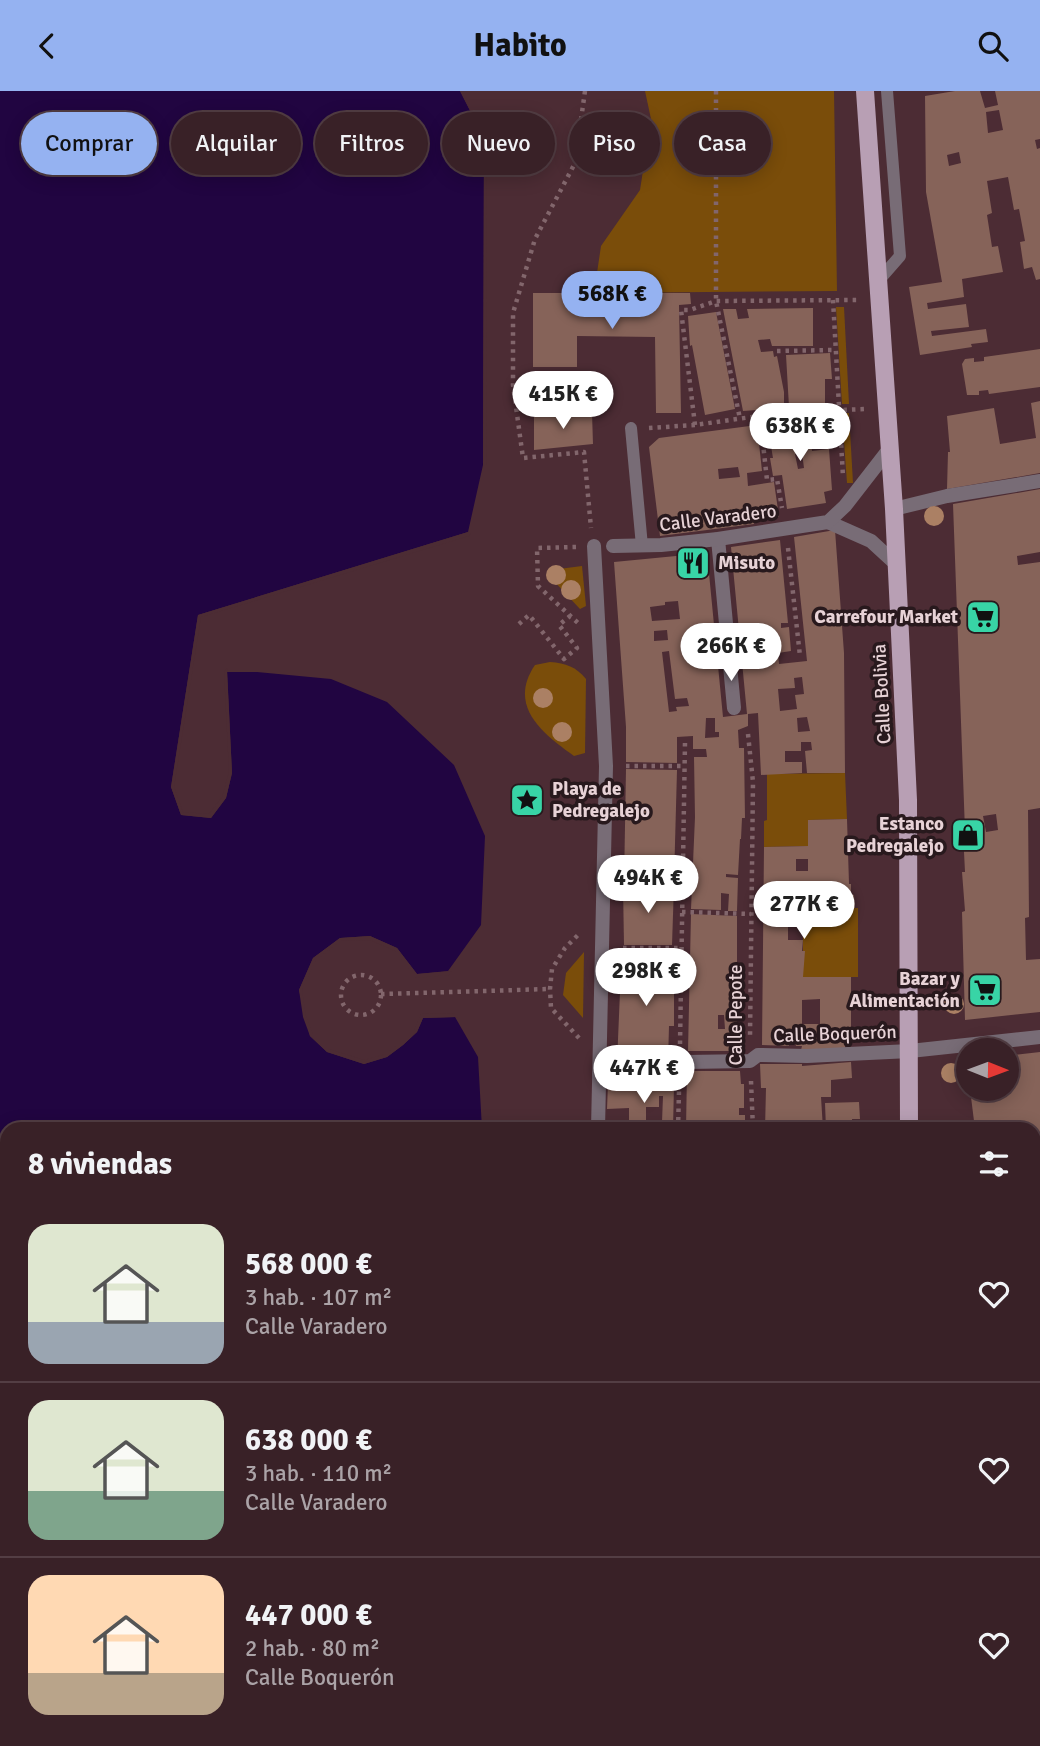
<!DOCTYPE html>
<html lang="es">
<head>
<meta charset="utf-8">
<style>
  :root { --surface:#392127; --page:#442e33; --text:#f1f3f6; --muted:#aba3a7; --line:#533e44; --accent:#95b2f1 }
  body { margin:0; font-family:Signika,sans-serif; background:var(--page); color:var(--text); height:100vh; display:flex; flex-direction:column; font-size:26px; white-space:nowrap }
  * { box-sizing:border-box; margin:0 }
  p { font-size:23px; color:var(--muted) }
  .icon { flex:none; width:38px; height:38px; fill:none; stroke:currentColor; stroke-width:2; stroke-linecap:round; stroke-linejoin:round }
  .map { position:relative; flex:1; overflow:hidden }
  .details { position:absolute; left:0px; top:1031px; width:1041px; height:625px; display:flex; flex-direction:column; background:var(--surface); border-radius:21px 21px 0 0; box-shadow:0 4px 18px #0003,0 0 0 2px var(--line) }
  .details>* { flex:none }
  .banner { position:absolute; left:21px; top:21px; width:999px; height:63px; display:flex; gap:14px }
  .needle { width:46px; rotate:91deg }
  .tools { position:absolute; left:956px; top:947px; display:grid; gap:14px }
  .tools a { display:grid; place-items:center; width:63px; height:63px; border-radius:50%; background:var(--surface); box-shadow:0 4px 18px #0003,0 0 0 2px var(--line); font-size:35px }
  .price { position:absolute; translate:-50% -60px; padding:0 16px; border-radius:24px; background:#fff; color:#222; font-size:23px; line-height:46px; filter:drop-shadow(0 2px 4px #0008) }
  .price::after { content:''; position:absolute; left:50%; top:42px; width:21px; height:16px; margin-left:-10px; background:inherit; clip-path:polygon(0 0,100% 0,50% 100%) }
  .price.on { background:var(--accent); color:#111 }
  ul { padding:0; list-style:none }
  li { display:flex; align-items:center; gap:21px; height:175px; padding:0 28px }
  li+li { border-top:2px solid var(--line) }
  li span { display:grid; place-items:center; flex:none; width:196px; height:140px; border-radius:21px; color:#555 }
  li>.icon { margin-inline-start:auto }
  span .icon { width:84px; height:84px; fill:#fffc; stroke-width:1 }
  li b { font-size:30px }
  h2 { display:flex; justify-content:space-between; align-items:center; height:84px; padding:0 28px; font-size:30px }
  .tag { padding:0 24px; border-radius:32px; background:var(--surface); box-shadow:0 4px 18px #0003,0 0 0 2px var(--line); font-size:24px; line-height:63px }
  .tag.on { background:var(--accent); color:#111 }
  header { display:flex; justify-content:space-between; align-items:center; height:91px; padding:0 28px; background:var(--accent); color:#111; font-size:32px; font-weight:800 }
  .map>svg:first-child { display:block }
  .green { fill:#7a4d0a }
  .water { fill:#210541 }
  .pier { fill:#4c2c34 }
  .building { fill:#866359; fill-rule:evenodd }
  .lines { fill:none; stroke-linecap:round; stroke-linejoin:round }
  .path { stroke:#82666c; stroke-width:4.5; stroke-dasharray:3.5 5; stroke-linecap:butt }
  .lane { stroke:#786c76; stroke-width:12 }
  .street { stroke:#786c76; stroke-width:14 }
  .primary { stroke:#b89fb4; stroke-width:18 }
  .tree { fill:#ab8064 }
  .labels { text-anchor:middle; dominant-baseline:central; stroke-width:7; stroke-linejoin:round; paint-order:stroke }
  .street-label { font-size:19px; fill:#e7d2d6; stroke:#28191d }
  .poi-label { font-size:19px; font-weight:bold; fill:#e7d2d6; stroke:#28191d; text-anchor:end }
</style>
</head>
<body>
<header><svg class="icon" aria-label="back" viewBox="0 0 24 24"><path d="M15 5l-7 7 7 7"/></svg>Habito<svg class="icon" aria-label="search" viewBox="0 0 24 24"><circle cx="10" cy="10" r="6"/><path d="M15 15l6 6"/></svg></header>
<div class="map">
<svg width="1040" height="1655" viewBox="0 0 1040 1655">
  <rect width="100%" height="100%" fill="#4c2c34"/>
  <g class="green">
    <path d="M645 0H834L837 200 594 202 601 155 640 99 651 28Z"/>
    <path d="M836 216H844L849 313H842Z"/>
    <path d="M842 322H849L853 392H847Z"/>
    <path d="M582 475 586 515 580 518 551 487V479Z"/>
    <path d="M550 571C566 572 576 576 586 588L585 662 574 665C543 643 507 615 535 574Z"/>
    <path d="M845 682 847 728 808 729V755L764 756V730L767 729V683Z"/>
    <path d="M858 817V886H803V818Z"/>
    <path d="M584 861 583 927 563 904 566 882Z"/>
  </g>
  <path class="water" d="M0 0H460L484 47 483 374 468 441 198 524 171 696 181 724 211 727 226 707 232 682 227 581H257L331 588 387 611 454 674 485 745 481 834 448 880 417 883 397 857 370 845 340 847 313 867 299 899 310 945 327 961 364 973 387 966 403 954 417 941 423 927 455 926 478 966 482 1038H7V1648H475L477 1655H0Z"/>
  <g class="pier">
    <path d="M460 0H464L487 46 486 374H483L484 47Z"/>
    <path d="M468 441 471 442 469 445 201 526 174 696 183 721 209 723 222 706 229 681 224 581 227 577 232 682 226 707 211 727 181 724 171 696 198 524Z"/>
    <path d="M370 845 397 857 417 883 452 880 449 884 416 887 395 860 370 849 341 850 316 869 302 899 306 925 313 943 329 958 364 969 386 963 401 951 414 939 421 923 455 922 459 926 423 927 417 941 403 954 387 966 364 973 327 961 310 945 303 926 299 899 313 867 340 847Z"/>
  </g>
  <g class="building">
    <path d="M955 0H980L985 17 998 14 995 0H1040V48L1035 49 1037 58 1040 57V188L1036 189 1032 176 1024 178 1020 151 1025 150 1019 118 1014 119 1008 86 987 90 992 122 987 124 992 156 998 155 1003 181 962 188 964 206 927 212 928 218 966 213 969 236 931 240 932 245 986 238 988 251 971 253 972 256 920 264 909 196 942 191 926 101 925 5ZM999 19 1003 39 988 42 986 21ZM959 61 961 72 949 75 947 64Z"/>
    <path d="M533 202H690L691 213 679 214 681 322H656L655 246 577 245V276H533Z"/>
    <path d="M813 217V255H772L770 248 758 249 761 261 773 260 774 266 777 265 784 301V317L743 320 723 218H736L738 228 749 227 747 218Z"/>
    <path d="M716 221 735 318 705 324 692 254 690 255 688 225Z"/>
    <path d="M1040 258V296L989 303 988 299 979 300V304H967L962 273 965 268 974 267V271L984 270V266Z"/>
    <path d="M830 262 832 288H825V315L789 316 786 264Z"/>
    <path d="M1040 310V382L947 398 948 361H950L947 325 994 317 1000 353 1036 347 1031 312Z"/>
    <path d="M592 322 593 353 534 359V324Z"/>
    <path d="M808 324 812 360 829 358 832 399 824 401 826 412 787 418 782 384 773 385 770 367H773L771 355 782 353 781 346 771 347 768 329ZM802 362 804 377 798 378 795 363Z"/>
    <path d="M757 334 762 380 747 382 748 395 774 391 779 426 753 429 754 433 660 445 649 356 659 347ZM738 376 740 386 719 388 718 378Z"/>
    <path d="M1040 398V461L1017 465 1018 474 1040 471V717L1028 719 1029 826 1025 827 1026 869 1040 868V921L965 929 962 821 965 820 962 781H965L963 741 965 740 953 413ZM996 723 998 739 986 741 983 725Z"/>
    <path d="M835 439 844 562 845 682H807L805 660 812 659 811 651H801V660H785V671H802V682L761 684 758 622 748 623V635L738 639 739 657H744L745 727H742L741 748H740L738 784 726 783V786L738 787 737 820H728L729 803 721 802V819L691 818 695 726 694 666H707L706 658H693V645L677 646V672L626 671V636L614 471 707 462 723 626 747 623 731 456 780 449 788 532H781V537L789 536 791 560 778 562 779 573 807 570 794 446ZM678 510 680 528 652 530 650 516 665 514V511ZM667 539 668 549 654 550V540ZM669 560 675 608 687 607 689 615 676 616 677 620 669 621 662 561ZM802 586 804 603 795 604 797 618 780 620 778 598 795 597 794 587ZM807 626 810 640 798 641 797 627ZM706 627H715V641H719V646L705 647Z"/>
    <path d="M626 678 677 679 674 789 624 792Z"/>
    <path d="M847 728 849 793H851V803L854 804 855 817 822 818V812H812V818H806V812H789V818H803V836H788V849H803L802 860H805L803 886H851V947H845V957L801 959 802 955H796L794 946 789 945V955L762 954 764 756 808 755V729ZM796 768H808V780H796ZM820 908V933H802V909Z"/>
    <path d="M674 794 672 854H624L623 795Z"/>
    <path d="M691 823 737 825V960H688ZM718 924H724L725 938H718Z"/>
    <path d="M624 859 670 860V902H674V935H669L668 972H617L620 901H624Z"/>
    <path d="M1040 961V1060L1034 1061V1038H975L970 998H1006V965Z"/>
    <path d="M851 971 852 987 831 989V1006H821L823 1038H765L766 997H761L760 973H802V975Z"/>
    <path d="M687 980H740L741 993H744V1017H739V1024H745V1038H686Z"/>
    <path d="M608 993 674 994 673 1038H629V1017L607 1018ZM659 1005H663L662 1031 646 1030V1016H659Z"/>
    <path d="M859 1011 860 1028H852L853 1038H826L825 1012Z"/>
    <path d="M1038 1066 1040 1086 1034 1087V1067Z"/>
    <path d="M1040 1217V1244L1034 1245V1218Z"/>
    <path d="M1034 1262H1040V1281L1034 1282Z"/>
    <path d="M1040 1290V1305H1034V1291Z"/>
    <path d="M1034 1322H1040V1331H1037L1038 1348H1040V1384H1034Z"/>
    <path d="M1034 1415H1040V1472H1037V1467H1034Z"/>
    <path d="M1034 1494 1040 1495V1509L1034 1508Z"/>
    <path d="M1034 1642 1040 1643V1655H980L981 1650 984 1651 985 1648H1034Z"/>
    <rect x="622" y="1648" width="29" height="7"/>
    <path d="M662 1648 675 1650V1648H704L703 1655H661Z"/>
    <path d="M735 1648H770V1654L735 1653Z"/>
    <path d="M784 1648H834L833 1655H809V1652H801V1655H784Z"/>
    <path d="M900 1648H963L961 1655H899Z"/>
  </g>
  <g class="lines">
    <g class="path">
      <path d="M585 0 575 72 535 148 513 222V294L523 367 584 361 591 437"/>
      <path d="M716 0V210L740 328"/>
      <path d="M833 209 843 386"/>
      <path d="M777 260 835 259"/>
      <path d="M760 325 767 389 777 388 782 417"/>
      <path d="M695 334 681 219H690L716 210 858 209"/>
      <path d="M649 337 695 334 787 321 867 318"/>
      <path d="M576 456 537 457 538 495 578 532"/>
      <path d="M788 457 800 565"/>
      <path d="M519 533 529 524 564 568 577 557 559 534 570 525"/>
      <path d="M748 643 753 691 750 946"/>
      <path d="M626 675H685"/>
      <path d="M621 794 683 791"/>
      <path d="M682 821 751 823"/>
      <path d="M623 857H681"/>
      <circle cx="361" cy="904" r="20"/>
      <path d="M381 903 550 898"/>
      <path d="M579 947 551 917 550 898 552 878 565 857 581 841"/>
      <path d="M680 953 685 651"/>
      <path d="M751 990 753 1038"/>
      <path d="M678 1038 679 1000"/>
      <path d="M1034 1285 1040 1284"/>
      <path d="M656 1655 657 1648"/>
      <path d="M722 1655V1648"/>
      <path d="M776 1655V1648"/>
    </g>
    <g class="lane">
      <path d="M879 189 900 165 887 0"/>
      <path d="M631 337 642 455"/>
    </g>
    <g class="street">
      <path d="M894 418 947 405 1040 390"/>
      <path d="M828 431 871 450 896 473"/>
      <path d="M718 448 734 617"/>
      <path d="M594 455 606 675 598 1038"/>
      <path d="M613 455 661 454 718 448 828 431 845 415 890 357"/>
      <path d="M599 983H671L687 971 750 970 758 964 807 965 910 960 1040 946"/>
      <path d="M587 1655V1648"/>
    </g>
    <g class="primary">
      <path d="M865 0 894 418 908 709 909 1038"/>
      <path d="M873 1655 874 1648"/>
    </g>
  </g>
  <g class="tree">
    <circle cx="934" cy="425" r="10"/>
    <circle cx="556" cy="484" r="10"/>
    <circle cx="571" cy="499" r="10"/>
    <circle cx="543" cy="607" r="10"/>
    <circle cx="562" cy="641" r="10"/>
    <circle cx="954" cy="913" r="10"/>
    <circle cx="951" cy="982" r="10"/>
  </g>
  <defs>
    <g id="restaurant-square" transform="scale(1.75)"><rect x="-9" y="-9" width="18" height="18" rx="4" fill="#38d4a6" stroke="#28191d"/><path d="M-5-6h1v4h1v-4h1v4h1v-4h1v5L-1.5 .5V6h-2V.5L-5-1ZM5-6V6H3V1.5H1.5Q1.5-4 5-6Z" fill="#111"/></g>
    <g id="supermarket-square" transform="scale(1.75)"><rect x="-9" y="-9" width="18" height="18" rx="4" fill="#38d4a6" stroke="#28191d"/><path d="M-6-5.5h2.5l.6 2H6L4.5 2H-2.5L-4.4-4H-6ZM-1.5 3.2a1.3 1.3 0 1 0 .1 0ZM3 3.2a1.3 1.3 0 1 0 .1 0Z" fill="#111"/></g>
    <g id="sight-square" transform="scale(1.75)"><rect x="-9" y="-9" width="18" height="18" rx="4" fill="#38d4a6" stroke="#28191d"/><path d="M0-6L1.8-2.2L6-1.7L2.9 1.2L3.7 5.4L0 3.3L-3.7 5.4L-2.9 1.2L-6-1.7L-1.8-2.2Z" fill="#111"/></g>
    <g id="shop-square" transform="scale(1.75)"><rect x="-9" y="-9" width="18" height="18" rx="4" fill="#38d4a6" stroke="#28191d"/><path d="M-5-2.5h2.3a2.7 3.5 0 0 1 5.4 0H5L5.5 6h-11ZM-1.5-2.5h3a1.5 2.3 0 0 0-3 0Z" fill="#111"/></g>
  </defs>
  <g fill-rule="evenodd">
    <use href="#restaurant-square" x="693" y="472"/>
    <use href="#supermarket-square" x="983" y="526"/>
    <use href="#sight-square" x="527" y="709"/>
    <use href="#shop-square" x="968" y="744"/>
    <use href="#supermarket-square" x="985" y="899"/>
  </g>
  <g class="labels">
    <g class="street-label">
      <text transform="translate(718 427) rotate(-7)">Calle Varadero</text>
      <text transform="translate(882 603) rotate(-93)">Calle Bolivia</text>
      <text transform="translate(736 924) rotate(-90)">Calle Pepote</text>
      <text transform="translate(835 943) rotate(-2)">Calle Boquerón</text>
    </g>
    <g class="poi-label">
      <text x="718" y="472" text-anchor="start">Misuto</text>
      <text x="958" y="526">Carrefour Market</text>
      <text x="552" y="698" text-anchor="start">Playa de<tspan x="552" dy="22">Pedregalejo</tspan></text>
      <text x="944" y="733">Estanco<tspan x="944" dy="22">Pedregalejo</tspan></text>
      <text x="960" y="888">Bazar y<tspan x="960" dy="22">Alimentación</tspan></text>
    </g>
  </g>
</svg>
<div class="tools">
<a><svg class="needle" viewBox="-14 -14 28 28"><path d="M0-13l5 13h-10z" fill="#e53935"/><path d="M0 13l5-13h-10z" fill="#aba3a7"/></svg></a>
</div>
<b class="price on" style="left:612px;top:240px">568K €</b>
<b class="price" style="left:563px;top:340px">415K €</b>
<b class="price" style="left:800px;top:372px">638K €</b>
<b class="price" style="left:731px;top:592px">266K €</b>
<b class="price" style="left:648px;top:824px">494K €</b>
<b class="price" style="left:804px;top:850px">277K €</b>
<b class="price" style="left:646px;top:917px">298K €</b>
<b class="price" style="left:644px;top:1014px">447K €</b>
<div class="banner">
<a class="tag on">Comprar</a>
<a class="tag">Alquilar</a>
<a class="tag">Filtros</a>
<a class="tag">Nuevo</a>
<a class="tag">Piso</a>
<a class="tag">Casa</a>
</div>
<section class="details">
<h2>8 viviendas<svg class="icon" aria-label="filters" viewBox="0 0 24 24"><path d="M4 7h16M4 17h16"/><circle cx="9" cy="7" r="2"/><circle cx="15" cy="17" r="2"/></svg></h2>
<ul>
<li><span style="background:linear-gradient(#dfe7d0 70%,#9aa5b1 0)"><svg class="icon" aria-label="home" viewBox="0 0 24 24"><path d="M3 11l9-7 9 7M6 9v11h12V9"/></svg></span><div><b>568 000 €</b><p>3 hab. · 107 m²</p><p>Calle Varadero</p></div><svg class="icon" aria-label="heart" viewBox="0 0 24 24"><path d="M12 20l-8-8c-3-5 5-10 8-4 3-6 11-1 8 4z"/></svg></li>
<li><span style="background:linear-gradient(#dfe7d0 65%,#7fa58c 0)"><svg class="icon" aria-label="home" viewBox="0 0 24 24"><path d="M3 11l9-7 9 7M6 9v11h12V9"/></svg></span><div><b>638 000 €</b><p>3 hab. · 110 m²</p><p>Calle Varadero</p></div><svg class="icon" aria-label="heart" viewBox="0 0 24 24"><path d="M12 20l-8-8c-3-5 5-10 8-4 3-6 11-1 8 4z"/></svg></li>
<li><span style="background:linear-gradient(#ffd9b3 70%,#b9a48a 0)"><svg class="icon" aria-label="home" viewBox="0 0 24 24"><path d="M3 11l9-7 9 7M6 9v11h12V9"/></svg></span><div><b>447 000 €</b><p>2 hab. · 80 m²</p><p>Calle Boquerón</p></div><svg class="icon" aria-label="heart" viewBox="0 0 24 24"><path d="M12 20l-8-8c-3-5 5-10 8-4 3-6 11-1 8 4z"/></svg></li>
</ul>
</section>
</div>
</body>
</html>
